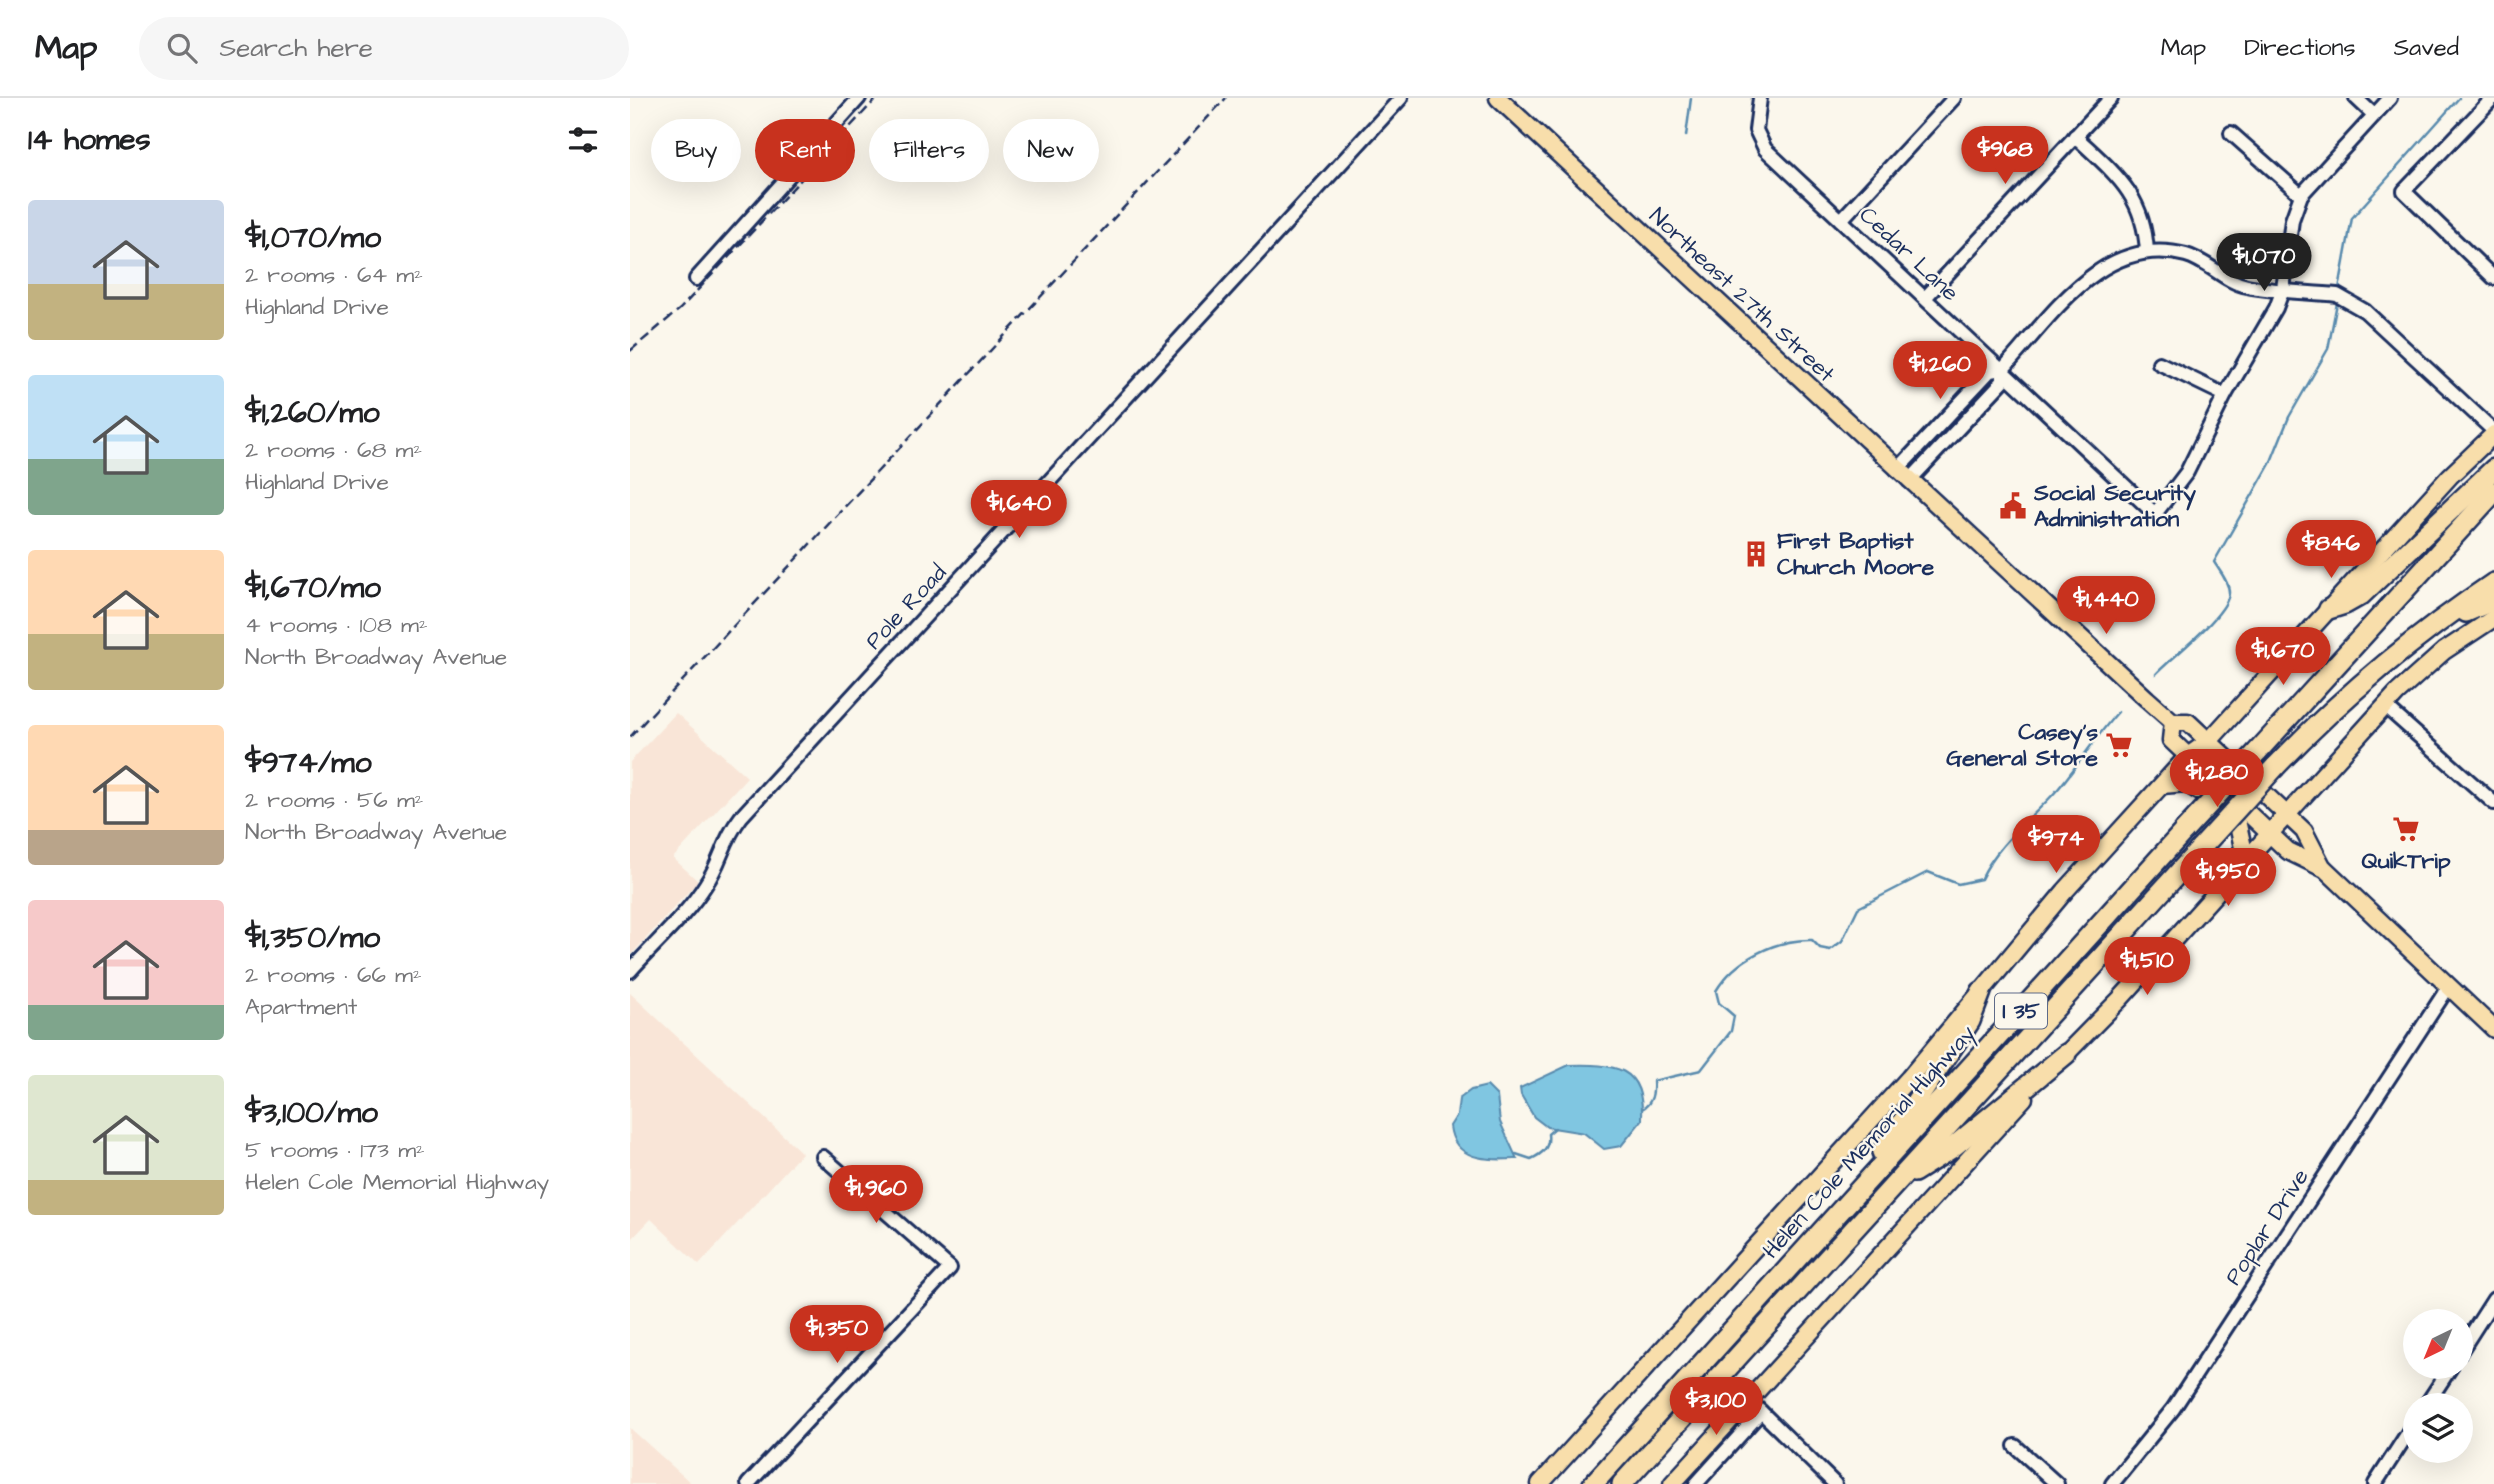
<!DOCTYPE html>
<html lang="en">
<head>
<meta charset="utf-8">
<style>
  :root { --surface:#fff; --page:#f6f6f6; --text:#202124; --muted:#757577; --line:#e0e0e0; --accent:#c8321e }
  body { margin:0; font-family:"Architects Daughter",sans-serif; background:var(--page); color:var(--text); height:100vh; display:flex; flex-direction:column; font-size:26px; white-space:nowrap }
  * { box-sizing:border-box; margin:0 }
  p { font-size:23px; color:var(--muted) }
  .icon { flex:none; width:38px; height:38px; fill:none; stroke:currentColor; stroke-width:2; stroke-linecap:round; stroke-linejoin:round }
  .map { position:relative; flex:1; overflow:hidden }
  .panel { display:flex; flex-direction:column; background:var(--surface); width:630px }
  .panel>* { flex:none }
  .banner { position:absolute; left:21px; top:21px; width:665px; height:63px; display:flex; gap:14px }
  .needle { width:46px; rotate:223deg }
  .fabs { position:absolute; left:1773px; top:1211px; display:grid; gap:14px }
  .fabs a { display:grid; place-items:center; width:70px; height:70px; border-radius:50%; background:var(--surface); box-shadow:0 7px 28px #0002; font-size:35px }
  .price { position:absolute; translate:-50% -60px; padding:0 16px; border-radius:24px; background:var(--accent); color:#fff; font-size:23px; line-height:46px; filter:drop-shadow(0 2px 4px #0008) }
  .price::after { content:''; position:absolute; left:50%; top:42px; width:21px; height:16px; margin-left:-10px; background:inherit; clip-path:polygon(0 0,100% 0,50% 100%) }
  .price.current { background:#222; color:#fff }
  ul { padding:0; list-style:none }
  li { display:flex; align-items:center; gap:21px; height:175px; padding:0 28px }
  li span { display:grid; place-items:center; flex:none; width:196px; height:140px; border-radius:7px; color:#555 }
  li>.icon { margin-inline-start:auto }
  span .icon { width:84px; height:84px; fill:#fffc; stroke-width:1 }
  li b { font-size:30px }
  h2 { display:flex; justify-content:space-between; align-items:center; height:84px; padding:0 28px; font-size:30px }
  .pill { padding:0 24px; border-radius:32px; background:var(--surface); box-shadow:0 7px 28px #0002; font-size:24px; line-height:63px }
  .pill.current { background:var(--accent); color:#fff }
  header { display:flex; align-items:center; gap:42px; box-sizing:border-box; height:98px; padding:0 35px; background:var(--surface); border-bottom:2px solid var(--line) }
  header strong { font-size:33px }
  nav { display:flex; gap:38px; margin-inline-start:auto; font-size:24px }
  .search { width:490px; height:63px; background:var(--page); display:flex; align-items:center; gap:18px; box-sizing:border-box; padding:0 24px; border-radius:38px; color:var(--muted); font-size:26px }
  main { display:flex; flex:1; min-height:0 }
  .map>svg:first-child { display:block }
  .built { fill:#f9e5d7 }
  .water { fill:#80c6e1; stroke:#588aad; stroke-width:2 }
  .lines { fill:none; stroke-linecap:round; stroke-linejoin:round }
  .stream { stroke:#588aad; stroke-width:2.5 }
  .minor-casing { stroke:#1b2f5e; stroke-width:18 }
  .major-casing { stroke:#1b2f5e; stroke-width:21 }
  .highway-casing { stroke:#1b2f5e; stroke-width:24 }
  .minor { stroke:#fbf7ec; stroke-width:12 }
  .major { stroke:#f8deab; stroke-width:16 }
  .highway { stroke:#f8deab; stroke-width:19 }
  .rail { stroke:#1b2f5e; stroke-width:2.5; stroke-dasharray:10 5; stroke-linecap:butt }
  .highway-bridge-casing { stroke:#1b2f5e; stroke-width:24; stroke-linecap:butt }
  .highway-bridge { stroke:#f8deab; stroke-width:19 }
  .labels { text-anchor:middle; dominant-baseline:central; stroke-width:5; stroke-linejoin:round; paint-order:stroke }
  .shield { fill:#fbf7ec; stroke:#5e6b89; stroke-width:2 }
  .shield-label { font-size:21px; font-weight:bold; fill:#1b2f5e }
  .street-label { font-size:23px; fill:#1b2f5e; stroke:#fbf7ec }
  .poi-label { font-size:23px; font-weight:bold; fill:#1b2f5e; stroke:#fbf7ec; text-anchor:start }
</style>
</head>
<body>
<header>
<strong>Map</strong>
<div class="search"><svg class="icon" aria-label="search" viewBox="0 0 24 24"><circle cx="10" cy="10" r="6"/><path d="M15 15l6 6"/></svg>Search here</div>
<nav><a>Map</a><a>Directions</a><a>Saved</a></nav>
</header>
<main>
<section class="panel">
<h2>14 homes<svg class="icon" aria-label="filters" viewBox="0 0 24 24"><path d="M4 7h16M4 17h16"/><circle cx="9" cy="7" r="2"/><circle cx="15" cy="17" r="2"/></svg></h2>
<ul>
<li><span style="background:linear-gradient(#c9d6e8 60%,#c2b280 0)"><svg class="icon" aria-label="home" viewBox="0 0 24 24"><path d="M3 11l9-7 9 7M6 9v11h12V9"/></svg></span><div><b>$1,070/mo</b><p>2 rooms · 64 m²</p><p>Highland Drive</p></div></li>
<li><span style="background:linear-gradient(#bfe0f5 60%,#7fa58c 0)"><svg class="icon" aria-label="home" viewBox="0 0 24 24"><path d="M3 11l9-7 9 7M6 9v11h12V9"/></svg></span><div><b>$1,260/mo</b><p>2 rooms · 68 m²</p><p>Highland Drive</p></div></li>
<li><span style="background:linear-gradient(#ffd9b3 60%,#c2b280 0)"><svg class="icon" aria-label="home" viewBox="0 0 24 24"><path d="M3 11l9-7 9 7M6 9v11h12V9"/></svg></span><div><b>$1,670/mo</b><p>4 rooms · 108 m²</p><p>North Broadway Avenue</p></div></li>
<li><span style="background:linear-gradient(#ffd9b3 75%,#b9a48a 0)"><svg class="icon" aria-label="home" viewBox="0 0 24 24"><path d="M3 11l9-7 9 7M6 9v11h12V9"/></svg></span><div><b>$974/mo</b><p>2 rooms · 56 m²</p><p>North Broadway Avenue</p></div></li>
<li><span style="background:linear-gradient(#f6c9c9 75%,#7fa58c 0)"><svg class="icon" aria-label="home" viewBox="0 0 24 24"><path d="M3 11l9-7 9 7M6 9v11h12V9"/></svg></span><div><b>$1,350/mo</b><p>2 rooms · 66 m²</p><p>Apartment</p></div></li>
<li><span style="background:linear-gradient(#dfe7d0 75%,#c2b280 0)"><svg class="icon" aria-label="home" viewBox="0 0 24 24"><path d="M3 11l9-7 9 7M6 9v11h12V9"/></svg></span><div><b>$3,100/mo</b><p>5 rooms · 173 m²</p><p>Helen Cole Memorial Highway</p></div></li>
</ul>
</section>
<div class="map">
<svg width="1864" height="1386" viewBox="0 0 1864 1386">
  <rect width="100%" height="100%" fill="#fbf7ec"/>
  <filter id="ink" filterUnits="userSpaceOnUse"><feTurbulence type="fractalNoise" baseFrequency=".0143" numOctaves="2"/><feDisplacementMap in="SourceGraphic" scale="14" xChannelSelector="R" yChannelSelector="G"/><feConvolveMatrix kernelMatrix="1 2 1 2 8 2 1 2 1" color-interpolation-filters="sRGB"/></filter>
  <g filter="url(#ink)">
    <g class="built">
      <path d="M46 615 117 679 43 760 68 783 0 858V664Z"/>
      <path d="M0 895 172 1055 69 1167 21 1121 0 1143Z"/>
      <path d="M0 1330 62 1386H0Z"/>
    </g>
    <g class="water">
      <path d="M939 967C984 966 1015 967 1012 1022L991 1048 974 1051 954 1035 917 1029 904 1019 891 997 890 990Z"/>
      <path d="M857 988 867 998 870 1024 887 1061C859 1062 824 1064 820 1028L827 1017 829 1001 841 992Z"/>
    </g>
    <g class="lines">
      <g class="stream">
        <path d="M1056 38 1061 0"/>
        <path d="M1709 191 1722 120 1829 0"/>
        <path d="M1526 576C1541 560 1600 515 1599 494 1599 484 1589 472 1584 464L1640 366 1659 319 1698 251 1707 205"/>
        <path d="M1012 1011C1023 1005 1024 994 1023 983L1071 972 1101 933 1104 918 1089 905 1086 893C1105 861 1146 841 1182 842L1190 850 1200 852 1212 843 1228 810 1298 774 1328 786 1351 781C1368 744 1402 721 1428 691 1449 666 1466 638 1488 614"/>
        <path d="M886 1056 901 1061C912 1056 920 1050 918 1036L925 1030"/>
      </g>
      <g class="minor-casing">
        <g id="minor">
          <path d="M1130 0 1126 32 1135 51 1525 416 1557 374 1595 297 1646 210 1653 191 1662 122 1671 97 1760 0"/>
          <path d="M1726 0 1744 17"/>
          <path d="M1863 0 1774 93 1864 180"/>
          <path d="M1601 35 1671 97"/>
          <path d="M1445 38C1484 75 1514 96 1517 154"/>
          <path d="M1211 122 1324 0"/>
          <path d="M66 181 229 0"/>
          <path d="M1295 200 1481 0"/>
          <path d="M1529 265 1595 297"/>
          <path d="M1267 372 1360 273 1373 271C1421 219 1473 135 1556 157 1578 163 1595 184 1617 188 1646 194 1678 194 1707 197L1735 213 1864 333"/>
          <path d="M1279 383 1373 283V271"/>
          <path d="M1756 609 1864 705"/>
          <path d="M0 873C25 845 56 818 76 786 91 764 93 742 111 719L771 0"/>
          <path d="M1830 1254 1864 1201"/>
          <path d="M1119 1302 1205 1386"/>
          <path d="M1796 1307 1821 1269"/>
          <path d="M1385 1348 1427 1386"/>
          <path d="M118 1386 320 1170 193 1059"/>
          <path d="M1066 1386 1131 1314"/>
          <path d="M1482 1386 1543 1311 1819 888"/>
          <path d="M1745 1386 1785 1324"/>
        </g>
      </g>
      <g class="major-casing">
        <g id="major">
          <path d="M868 0 1517 601 1543 624H1558L1674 733 1692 768"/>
          <path d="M1543 624 1541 642 1658 753 1695 771 1864 931"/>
          <path d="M1532 687 1556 685 1574 696 1608 727 1616 763"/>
          <path d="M1429 963 1490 901 1767 595 1814 553 1864 520"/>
          <path d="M910 1386 1279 980 1435 793 1558 658 1579 643 1820 378 1864 336"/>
          <path d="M1042 1386 1394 1000"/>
        </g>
      </g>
      <g class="highway-casing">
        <g id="highway">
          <path d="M1699 511 1715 506 1731 497 1864 371"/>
          <path d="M1836 514 1864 502"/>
          <path d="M1627 654 1864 394"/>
          <path d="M1645 669C1712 599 1783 539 1864 485"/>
          <path d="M1252 1054 1340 923 1351 894"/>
          <path d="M1284 1074 1322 1050 1436 956"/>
          <path d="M963 1386 1554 733"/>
          <path d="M992 1386 1571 750"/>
        </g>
      </g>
      <use href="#minor" class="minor"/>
      <use href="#major" class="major"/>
      <use href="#highway" class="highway"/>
      <g class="rail">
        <path d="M0 253 50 211 247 0"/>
        <path d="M0 639 596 0"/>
      </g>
      <g class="highway-bridge-casing">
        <g id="highway-bridge">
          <path d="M1554 733 1627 654"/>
          <path d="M1571 750 1645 669"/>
        </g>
      </g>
      <use href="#highway-bridge" class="highway-bridge"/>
    </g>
  </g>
  <defs>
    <g id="civic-bare" transform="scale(2.1)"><path d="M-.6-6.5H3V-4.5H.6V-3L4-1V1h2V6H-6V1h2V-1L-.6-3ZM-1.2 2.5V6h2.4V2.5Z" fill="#c8321e" stroke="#fbf7ec" stroke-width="2.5" paint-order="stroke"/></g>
    <g id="building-bare" transform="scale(2.1)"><path d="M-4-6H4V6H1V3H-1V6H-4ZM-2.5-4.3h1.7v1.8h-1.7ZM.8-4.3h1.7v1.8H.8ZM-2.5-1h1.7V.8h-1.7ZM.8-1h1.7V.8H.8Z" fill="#c8321e" stroke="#fbf7ec" stroke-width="2.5" paint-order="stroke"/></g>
    <g id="supermarket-bare" transform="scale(2.1)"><path d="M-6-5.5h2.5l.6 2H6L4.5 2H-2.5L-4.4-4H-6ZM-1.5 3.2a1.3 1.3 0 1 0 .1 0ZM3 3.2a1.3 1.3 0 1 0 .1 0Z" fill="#c8321e" stroke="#fbf7ec" stroke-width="2.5" paint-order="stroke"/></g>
  </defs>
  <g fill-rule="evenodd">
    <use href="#civic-bare" x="1383" y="408"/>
    <use href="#building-bare" x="1126" y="456"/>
    <use href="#supermarket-bare" x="1489" y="647"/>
    <use href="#supermarket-bare" x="1776" y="731"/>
  </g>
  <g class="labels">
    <rect class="shield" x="1365" y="895.5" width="52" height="35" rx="5"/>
    <g class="shield-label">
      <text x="1391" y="913">I 35</text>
    </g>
    <g class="street-label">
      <text transform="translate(1279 156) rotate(43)">Cedar Lane</text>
      <text transform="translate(1112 197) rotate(43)">Northeast 27th Street</text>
      <text transform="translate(276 509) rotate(-47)">Pole Road</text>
      <text transform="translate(1239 1044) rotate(-48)">Helen Cole Memorial Highway</text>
      <text transform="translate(1637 1129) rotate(-57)">Poplar Drive</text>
    </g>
    <g class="poi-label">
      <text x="1404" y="395">Social Security<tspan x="1404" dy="26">Administration</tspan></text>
      <text x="1147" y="443">First Baptist<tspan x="1147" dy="26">Church Moore</tspan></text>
      <text x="1468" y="634" text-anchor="end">Casey's<tspan x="1468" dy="26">General Store</tspan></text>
      <text x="1776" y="763" text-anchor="middle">QuikTrip</text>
    </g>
  </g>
</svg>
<div class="fabs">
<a><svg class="needle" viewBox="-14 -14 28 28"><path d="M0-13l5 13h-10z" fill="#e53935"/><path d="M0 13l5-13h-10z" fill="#757577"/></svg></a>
<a><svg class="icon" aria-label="layers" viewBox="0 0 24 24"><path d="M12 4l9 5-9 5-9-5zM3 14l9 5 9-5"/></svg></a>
</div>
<b class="price" style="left:1375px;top:88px">$968</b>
<b class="price current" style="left:1634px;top:195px">$1,070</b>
<b class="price" style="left:1310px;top:303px">$1,260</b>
<b class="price" style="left:389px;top:442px">$1,640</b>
<b class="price" style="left:1701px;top:482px">$846</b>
<b class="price" style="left:1476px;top:538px">$1,440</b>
<b class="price" style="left:1653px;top:589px">$1,670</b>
<b class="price" style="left:1587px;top:711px">$1,280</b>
<b class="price" style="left:1426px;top:777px">$974</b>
<b class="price" style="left:1598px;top:810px">$1,950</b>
<b class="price" style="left:1517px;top:899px">$1,510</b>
<b class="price" style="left:246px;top:1127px">$1,960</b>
<b class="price" style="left:207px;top:1267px">$1,350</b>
<b class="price" style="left:1086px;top:1339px">$3,100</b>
<div class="banner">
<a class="pill">Buy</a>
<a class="pill current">Rent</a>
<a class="pill">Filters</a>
<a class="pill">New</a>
</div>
</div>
</main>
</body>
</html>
